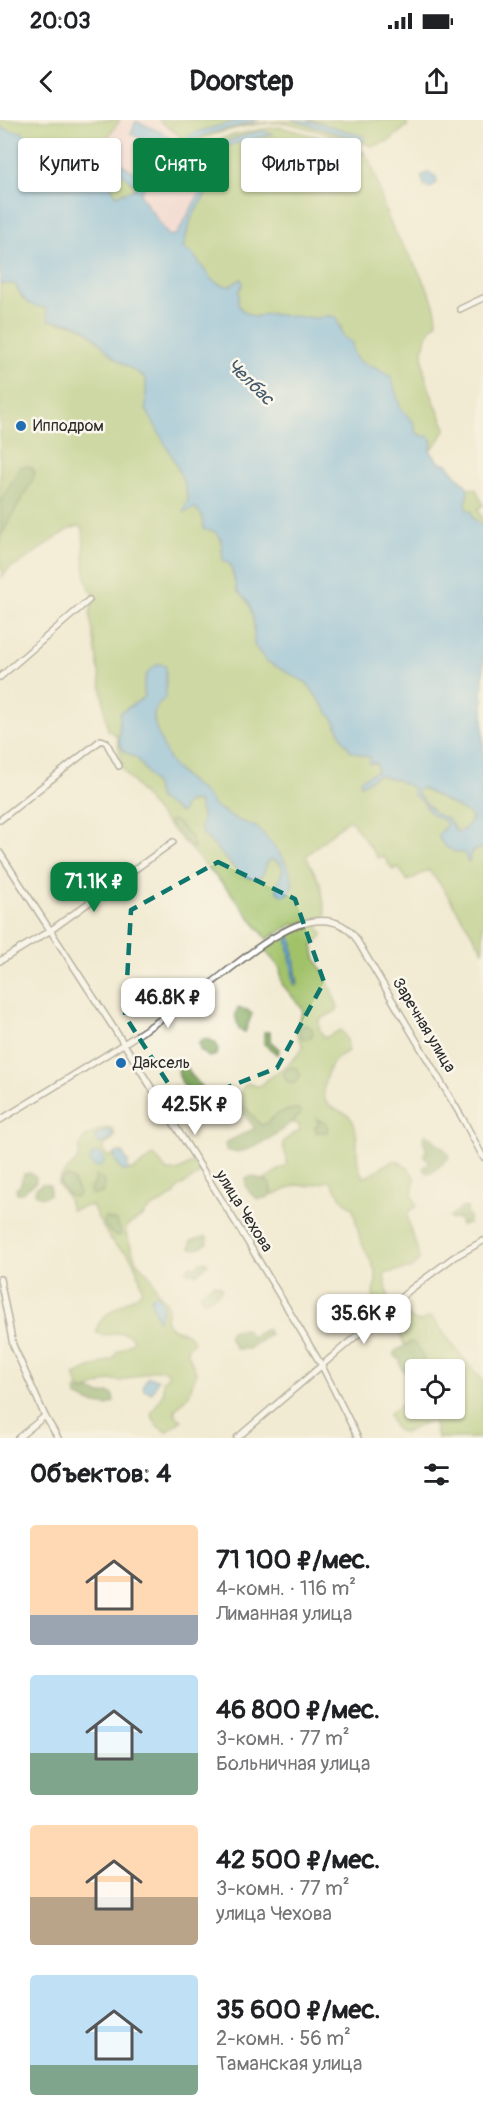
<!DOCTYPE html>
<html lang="ru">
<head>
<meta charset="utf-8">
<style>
  :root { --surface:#fff; --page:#f6f6f6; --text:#202124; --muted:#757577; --accent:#0b8043 }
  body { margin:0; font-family:Pangolin,sans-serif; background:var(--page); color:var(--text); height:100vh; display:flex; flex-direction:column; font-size:22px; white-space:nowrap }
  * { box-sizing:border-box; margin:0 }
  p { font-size:20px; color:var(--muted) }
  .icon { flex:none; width:33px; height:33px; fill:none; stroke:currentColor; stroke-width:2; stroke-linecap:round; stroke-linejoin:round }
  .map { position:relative; height:1318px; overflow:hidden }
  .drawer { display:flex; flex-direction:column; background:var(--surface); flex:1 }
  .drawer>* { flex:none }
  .hud { position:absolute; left:18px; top:18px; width:447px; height:54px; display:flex; gap:12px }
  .controls { position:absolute; left:405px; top:1239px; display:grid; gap:12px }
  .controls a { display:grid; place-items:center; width:60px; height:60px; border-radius:6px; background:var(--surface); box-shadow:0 2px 4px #0004; font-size:30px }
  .price { position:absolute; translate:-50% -51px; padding:0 14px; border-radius:12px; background:#fff; color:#222; font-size:20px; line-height:39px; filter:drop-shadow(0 2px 3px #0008) }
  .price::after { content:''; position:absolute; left:50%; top:36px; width:18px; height:14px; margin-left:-9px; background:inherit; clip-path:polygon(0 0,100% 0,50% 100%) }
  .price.current { background:var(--accent); color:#fff }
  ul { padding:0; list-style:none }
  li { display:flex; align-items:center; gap:18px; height:150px; padding:0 30px }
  li span { display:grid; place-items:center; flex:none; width:168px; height:120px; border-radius:6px; color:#555 }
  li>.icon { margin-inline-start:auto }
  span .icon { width:72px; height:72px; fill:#fffc; stroke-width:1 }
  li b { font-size:26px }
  h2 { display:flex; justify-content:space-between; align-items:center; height:72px; padding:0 30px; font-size:26px }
  .chip { padding:0 21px; border-radius:6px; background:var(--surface); box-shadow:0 2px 4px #0004; font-size:21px; line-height:54px }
  .chip.current { background:var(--accent); color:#fff }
  .status { display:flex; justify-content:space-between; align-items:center; height:42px; padding:0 30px; background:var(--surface); direction:ltr }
  .status svg { height:16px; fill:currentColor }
  header { display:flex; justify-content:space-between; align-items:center; height:78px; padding:0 30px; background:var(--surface); font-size:27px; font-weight:700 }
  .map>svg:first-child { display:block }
  .built { fill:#f7cfd5 }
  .green { fill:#a2c26a; stroke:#66764a; stroke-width:1.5; fill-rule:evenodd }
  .forest { fill:#81a85e; stroke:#566a44; stroke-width:1.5 }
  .water { fill:#69afdf; stroke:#4a6d85; stroke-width:1.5; fill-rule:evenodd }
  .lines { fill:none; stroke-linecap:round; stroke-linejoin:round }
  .minor-casing { stroke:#716e66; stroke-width:8 }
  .minor { stroke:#fff; stroke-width:5 }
  .marked { fill:none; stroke:#0f766e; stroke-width:4.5; stroke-dasharray:12 8; stroke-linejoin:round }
  .poi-dot { fill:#1f6fb2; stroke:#fbf7ec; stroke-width:2 }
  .labels { text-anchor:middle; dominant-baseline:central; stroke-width:5; stroke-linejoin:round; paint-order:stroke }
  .poi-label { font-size:16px; fill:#2b2b2b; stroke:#fbf7ec; text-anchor:start }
  .street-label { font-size:16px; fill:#2b2b2b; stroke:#fbf7ec }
  .water-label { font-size:18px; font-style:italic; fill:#41596a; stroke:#fbf7ec }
</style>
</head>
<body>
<div class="status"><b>20:03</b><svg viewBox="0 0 49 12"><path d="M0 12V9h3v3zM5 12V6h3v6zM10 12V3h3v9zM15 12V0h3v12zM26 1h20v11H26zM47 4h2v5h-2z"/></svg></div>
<header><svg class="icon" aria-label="back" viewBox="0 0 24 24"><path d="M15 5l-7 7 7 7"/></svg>Doorstep<svg class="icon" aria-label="share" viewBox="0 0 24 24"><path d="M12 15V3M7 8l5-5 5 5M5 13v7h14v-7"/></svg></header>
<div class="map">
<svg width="483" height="1318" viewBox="0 0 483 1318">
  <rect width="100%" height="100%" fill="#fbf7ec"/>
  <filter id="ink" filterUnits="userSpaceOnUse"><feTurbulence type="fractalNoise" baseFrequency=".0167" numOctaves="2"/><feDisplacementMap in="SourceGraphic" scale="12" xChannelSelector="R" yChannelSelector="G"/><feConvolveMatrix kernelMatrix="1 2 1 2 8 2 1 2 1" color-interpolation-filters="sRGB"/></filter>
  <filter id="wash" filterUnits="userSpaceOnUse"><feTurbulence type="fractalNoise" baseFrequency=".008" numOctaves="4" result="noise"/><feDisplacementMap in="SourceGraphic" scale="24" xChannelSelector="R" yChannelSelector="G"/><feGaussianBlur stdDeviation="1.35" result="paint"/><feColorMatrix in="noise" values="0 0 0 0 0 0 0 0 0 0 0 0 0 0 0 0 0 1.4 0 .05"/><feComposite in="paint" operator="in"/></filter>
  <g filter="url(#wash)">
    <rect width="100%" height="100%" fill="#f2ebd3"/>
    <path class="built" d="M120 0H159L180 16 184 28 197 35 205 57 204 65 177 114 173 117 169 116 141 76V71L151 61 149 57 146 60 140 57 112 37 105 29 107 18Z"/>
    <g class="green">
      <path d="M0 0H120L107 18 105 38 135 66V69L116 75 112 67 100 59 74 48 58 36 43 30 22 12 13 11 0 7Z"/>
      <path d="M159 0H241L197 12 189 21C211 9 269 0 293 1 314 5 335 13 356 19L364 20 363 16 309 0H405L408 5 389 21 373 26 287 3C256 1 211 13 183 28L180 16Z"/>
      <path d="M281 7 316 16 311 19C326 24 350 37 365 33 379 55 379 79 390 102 402 128 438 174 437 202 407 232 432 276 446 308L440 319 430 331C422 316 408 304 401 288 397 279 394 267 391 257L358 241 353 233 352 223 343 216 341 206 328 196 316 198 268 194 254 197 243 191 238 185 239 171 243 163 241 159 230 166 221 165 212 160 192 133 183 128 191 99 209 68 210 51 202 36 203 31 267 16 257 12 206 27 198 30 197 35 192 32C205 19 261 8 281 7ZM295 31 294 40 306 49 281 52 286 43 283 36 278 33Z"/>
      <path d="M0 164H15L22 178 46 188 58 203C91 201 96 225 119 241 128 247 138 251 146 259V289L173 338 185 365 188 380 184 392 196 388 221 418 223 440 231 445 237 471 249 483 254 503V525L266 541 307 563 336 603 343 620 371 638 372 643 377 644V651L363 660 366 661 378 655 397 660 413 668 418 678 422 680 428 691 445 701 447 705 442 709 466 733 467 741 469 742 471 732 483 727V831L441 765 428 750 408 761 398 747 393 750 383 736 378 738 352 702 347 700 306 736 320 763 326 795 323 798 292 805 267 819 231 773 158 694 123 650 117 618 116 615 108 610 90 494 94 475C80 457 85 432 83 410L79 406 69 409 17 445 12 446 2 457 3 451 0 447V417L33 359 20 348 0 383ZM165 546 166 555 154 594 155 609 165 634 174 648 204 673 215 687 226 692 238 701 254 706 291 756V770L288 774 277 771V766L283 750 281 744 273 739C262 743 268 751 260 757 255 760 246 757 242 754 228 742 215 726 201 712L202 695 198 682 194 681 185 684 182 692 159 679 155 665 148 653 137 638 130 635 119 622 120 593 145 577 143 569ZM169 704 183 709 186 714 191 718 187 725Z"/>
      <path d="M468 368 476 369 483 385 478 389 483 399V406L472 397 466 388Z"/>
      <path d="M421 668 470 694 472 699C468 706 464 712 457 712L448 699 436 694 417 674 416 671Z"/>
      <path d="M317 804 323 815 313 825 315 837 325 855 338 887 336 891 319 900V908L324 918 341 910C346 916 349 923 348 931 343 934 337 938 333 943 326 952 320 973 327 983 336 994 350 988 355 1007 360 1023 353 1041 363 1057 376 1056 383 1042 396 1040L407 1047 415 1058 412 1074 417 1086 408 1092C406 1109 419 1123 419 1140L412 1148 386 1153 384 1156 389 1179 386 1186H381L374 1181 373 1172 376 1161V1153L360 1119 353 1089 342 1079 330 1061 307 1066 296 1065 279 1073 270 1075 272 1071 267 1061 263 1060 287 1045C287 1021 272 1027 300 1010L298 1004 292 1003 301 993 298 989 277 994 270 1002 261 1005C252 995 230 973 248 963 251 964 254 966 257 966 263 967 265 960 269 958 283 948 294 942 303 927L297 914V906L303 892 301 887 282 864 280 848 264 829 291 812ZM290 817 298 864 295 865 288 821Z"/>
      <path d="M108 1008H112L115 1015 112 1020 102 1028 108 1037 115 1034V1039L122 1051C126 1050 129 1051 132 1050 140 1048 146 1039 154 1035L167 1051H177L194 1042 200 1051 199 1054 178 1068 174 1075 148 1090 142 1097 128 1105 125 1110 136 1141 152 1158 157 1171 166 1181 168 1190 166 1198 168 1204 173 1209 187 1213 194 1221 187 1230 196 1253 189 1275 175 1290V1295L182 1300 167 1312 157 1306 151 1294 163 1273V1260L169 1255 166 1250H154L122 1261 111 1260 84 1271 78 1266 74 1255 114 1238 117 1232 132 1223 133 1219C121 1205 112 1220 97 1213 95 1196 125 1183 138 1175L142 1170C140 1158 136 1144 128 1134 125 1130 120 1130 116 1126 106 1114 98 1100 92 1085L71 1090 67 1076 58 1064C60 1053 72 1048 78 1039 80 1034 78 1029 80 1025 83 1016 99 1009 108 1008ZM66 1056 71 1059 78 1071 70 1076 61 1066ZM106 1098 117 1101 121 1113 110 1112 103 1102Z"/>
      <path d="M397 1185H400C406 1194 409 1199 420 1202L431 1196 460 1234 483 1261V1318H438C434 1312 436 1307 433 1301H430L404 1313C395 1311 392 1304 389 1295L391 1292 415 1275 416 1288H454V1250L420 1249 424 1239 411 1222 404 1225 391 1193Z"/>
    </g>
    <g class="forest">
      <path d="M27 346 32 348 35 352 33 359 0 417V383L20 347Z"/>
      <path d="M172 700C181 704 193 719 195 728H191L169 704V701Z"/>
      <path d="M238 888 247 890 252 894 245 912 239 910 235 894Z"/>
      <circle cx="306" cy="912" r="7"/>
      <path d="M264 912H270V921L279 929 278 935 264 924Z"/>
      <path d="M203 919H208L216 923 218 931 216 935 209 937 200 930 199 923Z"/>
      <path d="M183 943 186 945 192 956 202 967V971L210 972V981L207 983C194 983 172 957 180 944Z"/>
      <circle cx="292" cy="955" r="8"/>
      <path d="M230 973 261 1005C271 1004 270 998 278 994 284 991 291 989 298 989L301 993C286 1008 248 1039 226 1030L225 1023 255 1008 231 979Z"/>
      <path d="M316 999 327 1003 328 1006 327 1012H316L315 1007 319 1004Z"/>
      <path d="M426 1014 432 1017C436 1026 448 1027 449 1038L433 1052 426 1053 423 1048 430 1042 424 1037 426 1028 423 1020Z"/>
      <path d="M30 1053 36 1057V1062L22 1073H17L16 1069 20 1066 24 1054Z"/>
      <path d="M96 1055 103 1060 105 1067 102 1073 94 1075 91 1074 90 1068 94 1064Z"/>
      <path d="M66 1056 73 1060 79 1074 77 1077C70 1078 60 1068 60 1061Z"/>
      <path d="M252 1056 270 1063V1075L267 1078 258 1079C251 1075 244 1068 246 1059Z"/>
      <path d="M42 1064 50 1065V1074C45 1078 40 1078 35 1073L36 1068Z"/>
      <path d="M463 1087 468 1088 467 1094 470 1096 468 1104 461 1105 459 1098 451 1100 449 1097Z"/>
      <path d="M106 1098 117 1101 121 1113 120 1116C113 1116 105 1108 103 1102Z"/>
      <path d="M202 1117H207L208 1123 196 1129 190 1128 191 1121Z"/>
      <path d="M206 1141 208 1144 196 1154 187 1152 186 1150 190 1145 196 1147 200 1142Z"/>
      <path d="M214 1163 222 1167C221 1174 210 1181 203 1180L199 1174Z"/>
      <path d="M242 1208 247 1210 250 1217 267 1209 270 1214 249 1229H236L228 1216 231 1211Z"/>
      <path d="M412 1222 418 1227 424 1239 421 1246H415L407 1252C400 1251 401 1247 400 1241L394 1235V1232Z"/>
      <path d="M77 1269 82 1271 90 1270 99 1274 110 1273 113 1275 114 1282 107 1286 90 1283 76 1276 75 1270Z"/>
    </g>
    <g class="water">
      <path d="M241 0H260L208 14 189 21 184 19 197 12Z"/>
      <path d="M292 0C317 0 339 9 363 16L365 21Z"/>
      <path d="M136 1 161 12 174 22 168 32 131 14Z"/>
      <path d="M0 7 13 11 22 12 43 30 58 36 74 48 100 59 112 67 116 75 135 69V65L105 38V29L110 28 112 37 146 60 149 57 151 61 141 71V76L169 116 177 114 204 65C205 53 195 42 198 30L257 12 264 11 272 14 203 32 202 36 210 51 209 68 191 99 183 128 192 133 212 160 221 165 230 166 241 159 243 163 239 171 238 185 243 191 254 197 267 194 316 198 328 196 336 197 343 216 352 223 353 233 358 241 380 250 391 257 401 289 414 303 416 312 422 316H428L432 321 430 331 440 343H446L468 368 466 388 467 390 472 391V397L483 406V568L481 570 483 578V727L471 732 469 742 467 741 465 733C454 733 441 727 438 715L447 705 445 701 432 695 422 681 413 675V668L397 660 378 655 361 665 360 660 377 651V644L375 642 370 644 369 642 371 638 351 631 343 620 336 603 307 563 266 541 254 525V502L249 483 237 471 231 445 223 440 221 418 214 411 204 410 202 396 196 388 183 392 188 380 185 365 173 338 146 289V259C137 251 128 247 119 241 102 230 93 208 72 203 65 201 57 202 49 200L46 188C26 186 24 181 15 164H0ZM421 668 470 694 472 699C469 705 464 712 456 712L448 699 436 694 417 674V671Z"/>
      <path d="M316 16 359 30 365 33 362 34 313 23 311 19Z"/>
      <path d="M283 23 292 25 295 31 294 40 299 44 306 40 311 42 312 47 294 51 289 59 282 56 281 52 286 43 283 36 274 29 276 25Z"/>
      <path d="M429 52 436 57 437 63 431 68 425 67 421 56Z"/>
      <path d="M159 544 166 546V577C148 591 153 602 161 621 165 631 168 641 176 649 184 659 195 664 204 673 209 677 211 684 216 687 222 691 233 698 240 701 246 704 252 704 257 708 269 718 310 765 284 776L277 771V766L283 750 281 744 273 739C262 742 268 751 260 757 255 760 246 757 242 754 227 742 215 725 201 712L202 695 198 682C193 680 186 681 183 686L182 692 180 693 159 679 155 665 137 638 123 631 119 622 120 593 145 577C142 563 145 549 159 544Z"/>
      <path d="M289 816 292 819 297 865 294 864 288 821Z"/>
      <path d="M109 1010 113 1014C112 1020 104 1025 98 1023L95 1017 97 1015Z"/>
      <path d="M118 1032 123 1033 128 1042V1049L125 1051 121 1050 115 1039V1034Z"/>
      <circle cx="97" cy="1040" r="7"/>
      <path d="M157 1175C167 1182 162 1192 158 1200L151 1181 152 1176Z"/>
      <path d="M148 1257 158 1259 152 1273 144 1270 143 1265Z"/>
    </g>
  </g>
  <g filter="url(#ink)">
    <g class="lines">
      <g class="minor-casing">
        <g id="minor">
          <path d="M460 189 483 178"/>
          <path d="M0 557 89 480"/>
          <path d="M0 700 101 620 106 622 119 646"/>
          <path d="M0 733 124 924 241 1111 322 1246 358 1318"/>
          <path d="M0 841 51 810 173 722"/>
          <path d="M0 1000C64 961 128 923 189 880 221 858 263 818 298 805 319 798 341 798 355 817L464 1001 483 1037"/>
          <path d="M0 1159 13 1225 45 1296 58 1318"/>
          <path d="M18 1318 45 1296"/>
          <path d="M237 1318 411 1169 454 1137 483 1121"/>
        </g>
      </g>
      <use href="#minor" class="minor"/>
    </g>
  </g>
  <path d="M0 0H483V1318H0ZM218 742 295 779 324 862 277 948 182 985 125 896 131 790Z" fill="#f2ebd3" fill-opacity=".55" fill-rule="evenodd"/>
  <path class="marked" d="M218 742 295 779 324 862 277 948 182 985 125 896 131 790Z"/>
  <g class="poi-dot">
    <circle cx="21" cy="306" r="6"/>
    <circle cx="121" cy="943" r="6"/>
  </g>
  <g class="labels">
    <g class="poi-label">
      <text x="33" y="306">Ипподром</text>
      <text x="133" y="943">Даксель</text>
    </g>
    <g class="street-label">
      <text transform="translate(424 905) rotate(59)">Заречная улица</text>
      <text transform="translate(244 1091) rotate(58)">улица Чехова</text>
    </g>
    <g class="water-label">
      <text transform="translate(250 262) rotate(44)">Челбас</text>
    </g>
  </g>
</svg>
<div class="controls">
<a><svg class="icon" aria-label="locate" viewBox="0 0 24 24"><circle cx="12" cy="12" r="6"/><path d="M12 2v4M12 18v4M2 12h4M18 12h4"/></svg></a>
</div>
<b class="price current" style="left:94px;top:793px">71.1K ₽</b>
<b class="price" style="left:168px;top:909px">46.8K ₽</b>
<b class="price" style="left:195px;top:1016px">42.5K ₽</b>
<b class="price" style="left:364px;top:1225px">35.6K ₽</b>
<div class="hud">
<a class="chip">Купить</a>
<a class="chip current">Снять</a>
<a class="chip">Фильтры</a>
</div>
</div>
<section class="drawer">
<h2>Объектов: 4<svg class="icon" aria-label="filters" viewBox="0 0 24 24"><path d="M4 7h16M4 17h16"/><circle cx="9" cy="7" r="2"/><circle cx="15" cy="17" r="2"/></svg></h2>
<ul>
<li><span style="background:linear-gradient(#ffd9b3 75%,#9aa5b1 0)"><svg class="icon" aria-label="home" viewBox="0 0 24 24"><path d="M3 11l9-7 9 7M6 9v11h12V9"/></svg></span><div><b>71 100 ₽/мес.</b><p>4-комн. · 116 m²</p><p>Лиманная улица</p></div></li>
<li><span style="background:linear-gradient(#bfe0f5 65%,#7fa58c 0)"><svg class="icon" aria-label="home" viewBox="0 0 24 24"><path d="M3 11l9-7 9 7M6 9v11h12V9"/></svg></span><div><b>46 800 ₽/мес.</b><p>3-комн. · 77 m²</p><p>Больничная улица</p></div></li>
<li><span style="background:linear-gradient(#ffd9b3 60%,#b9a48a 0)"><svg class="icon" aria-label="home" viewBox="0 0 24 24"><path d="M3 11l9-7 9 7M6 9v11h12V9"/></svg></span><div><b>42 500 ₽/мес.</b><p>3-комн. · 77 m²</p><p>улица Чехова</p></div></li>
<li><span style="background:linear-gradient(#bfe0f5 75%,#7fa58c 0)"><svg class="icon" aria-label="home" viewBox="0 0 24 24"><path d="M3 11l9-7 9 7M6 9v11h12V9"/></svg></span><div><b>35 600 ₽/мес.</b><p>2-комн. · 56 m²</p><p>Таманская улица</p></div></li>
</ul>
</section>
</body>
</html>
